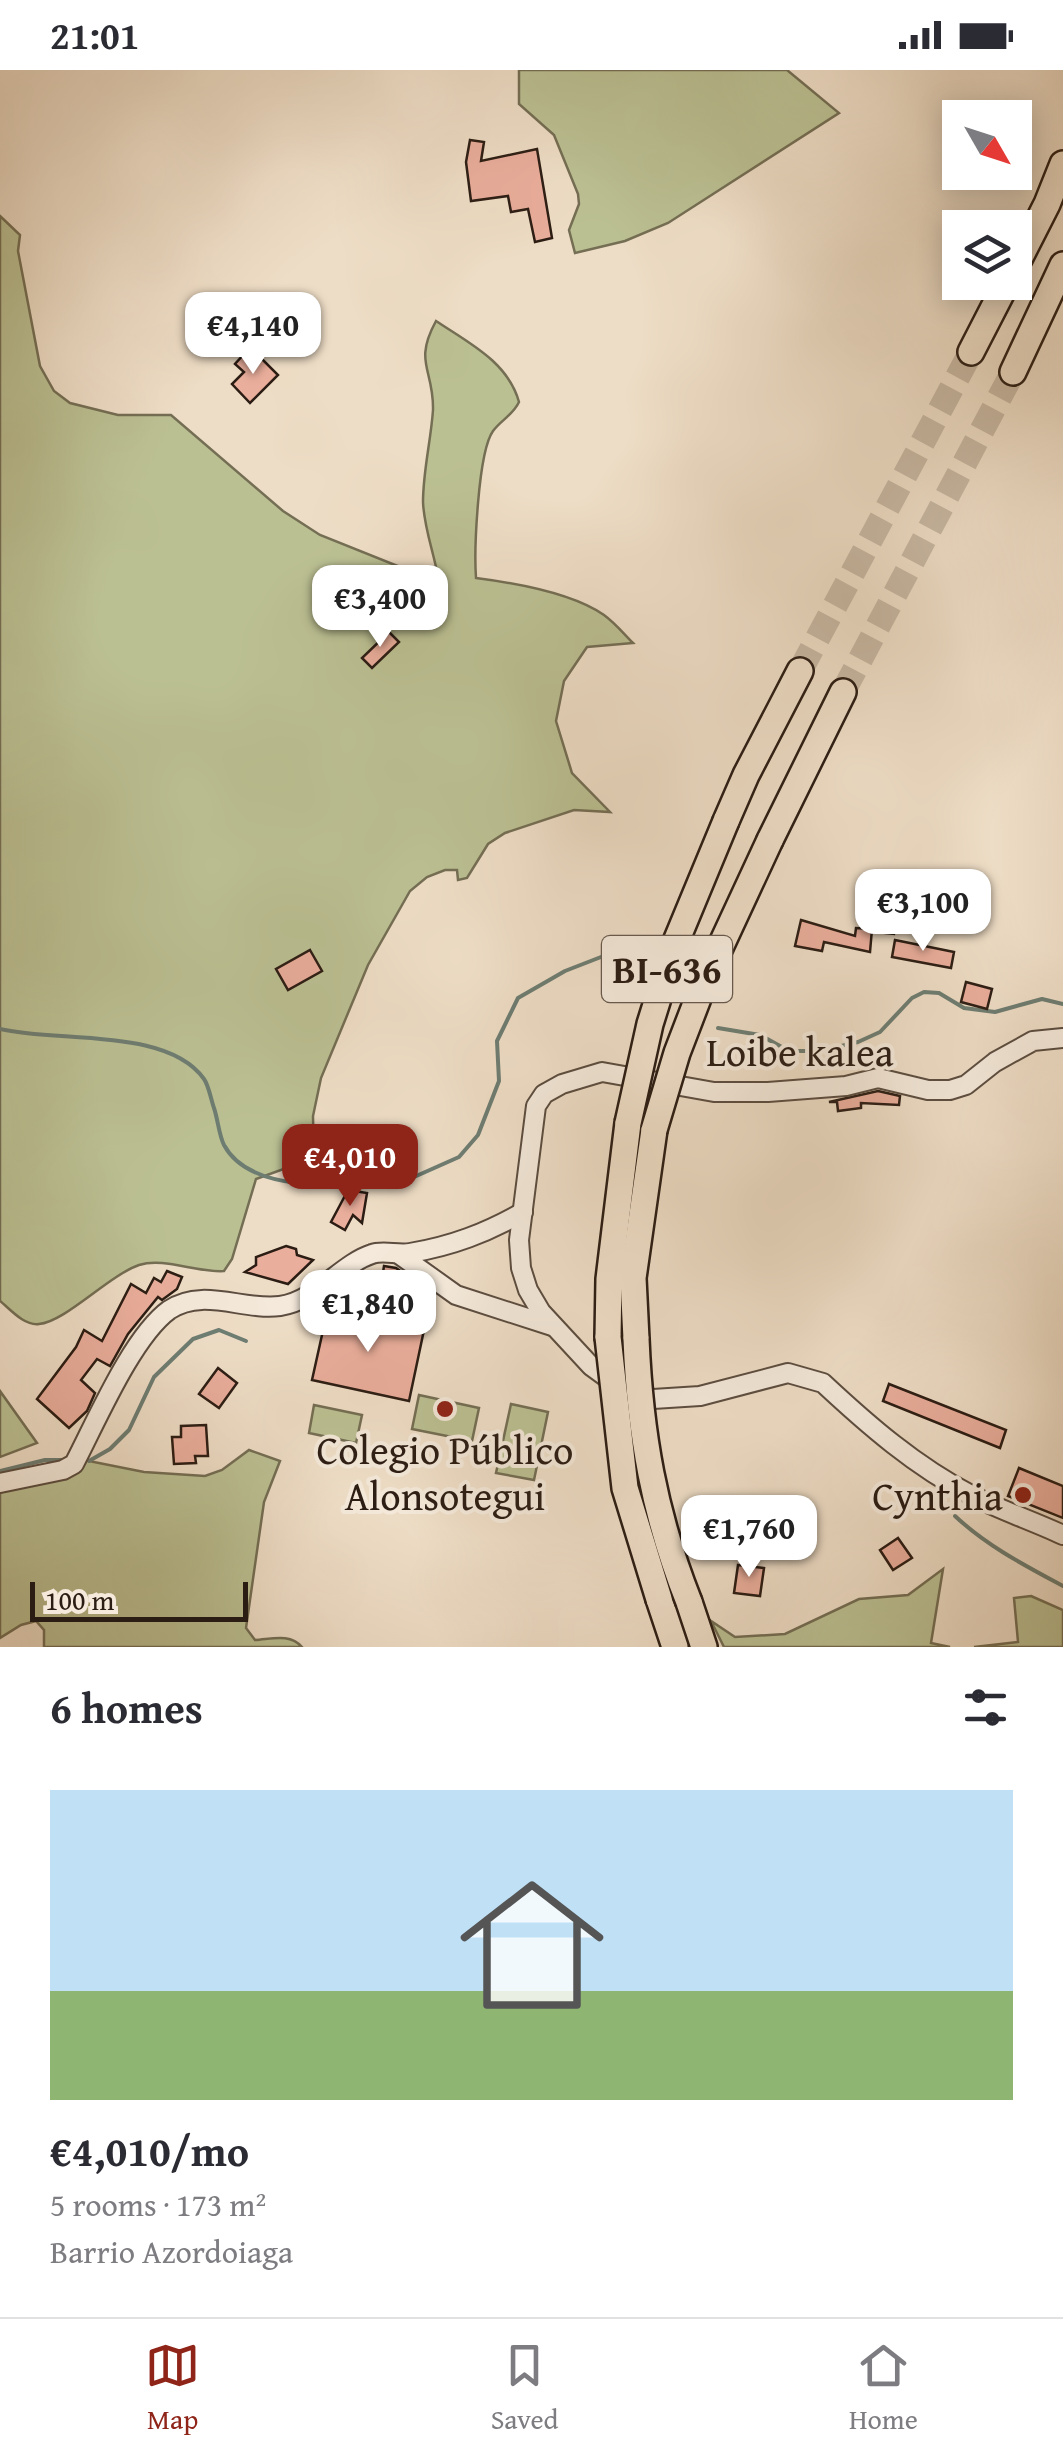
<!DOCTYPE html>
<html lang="en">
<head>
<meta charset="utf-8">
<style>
  :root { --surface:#fff; --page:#f7f7f7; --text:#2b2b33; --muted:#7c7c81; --line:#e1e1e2; --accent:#8f2418 }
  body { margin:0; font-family:"Gentium Book Plus",serif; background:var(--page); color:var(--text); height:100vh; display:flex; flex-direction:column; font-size:38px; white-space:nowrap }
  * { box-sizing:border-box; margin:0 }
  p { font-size:32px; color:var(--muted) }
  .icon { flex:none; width:55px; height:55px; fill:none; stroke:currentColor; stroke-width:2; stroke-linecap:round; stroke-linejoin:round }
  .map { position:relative; height:1577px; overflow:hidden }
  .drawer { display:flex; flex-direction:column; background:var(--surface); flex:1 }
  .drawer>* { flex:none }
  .needle { width:65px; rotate:129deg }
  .tools { position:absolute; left:942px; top:30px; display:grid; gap:20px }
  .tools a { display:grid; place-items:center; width:90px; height:90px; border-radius:0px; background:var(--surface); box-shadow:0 5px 25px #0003; font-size:50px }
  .scale { position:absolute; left:30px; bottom:25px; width:218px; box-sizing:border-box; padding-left:10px; border:5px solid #2c1d14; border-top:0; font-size:28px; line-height:35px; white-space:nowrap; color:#2c1d14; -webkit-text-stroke:8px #f4e9da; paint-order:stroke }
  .price { position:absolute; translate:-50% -85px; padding:0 22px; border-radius:20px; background:#fff; color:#222; font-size:32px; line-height:65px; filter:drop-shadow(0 2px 5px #0008) }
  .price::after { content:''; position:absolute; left:50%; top:60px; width:30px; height:22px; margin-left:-15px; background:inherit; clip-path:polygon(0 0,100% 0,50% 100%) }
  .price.selected { background:var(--accent); color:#fff }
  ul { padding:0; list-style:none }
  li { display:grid; align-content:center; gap:20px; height:530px; padding:0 50px }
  li span { display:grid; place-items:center; height:310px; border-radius:0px; color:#555 }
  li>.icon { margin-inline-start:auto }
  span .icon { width:180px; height:180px; fill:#fffc; stroke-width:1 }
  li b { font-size:42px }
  h2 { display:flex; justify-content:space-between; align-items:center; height:120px; padding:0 50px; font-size:42px }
  .status { display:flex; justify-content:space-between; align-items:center; height:70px; padding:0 50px; background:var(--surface); direction:ltr }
  .status svg { height:28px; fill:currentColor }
  .dock { display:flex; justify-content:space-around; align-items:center; height:140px; border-top:2px solid var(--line); background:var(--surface); font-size:28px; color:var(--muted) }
  .dock a { display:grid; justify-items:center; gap:5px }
  .dock .selected { color:var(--accent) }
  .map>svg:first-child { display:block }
  .green { fill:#bbc093; stroke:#746e54; stroke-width:2.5 }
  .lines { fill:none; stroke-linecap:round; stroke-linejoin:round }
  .stream { stroke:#6e7d72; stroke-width:4 }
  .building { fill:#eaae9c; stroke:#2c1d14; stroke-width:2.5 }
  .highway-tunnel { stroke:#c7b7a2; stroke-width:25; stroke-dasharray:25 12; stroke-linecap:butt }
  .minor-casing { stroke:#5c4d40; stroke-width:22 }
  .highway-casing { stroke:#2c1d14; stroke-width:30 }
  .minor { stroke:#f4e9da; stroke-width:18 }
  .highway { stroke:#eeddc6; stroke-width:25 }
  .highway-bridge-casing { stroke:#2c1d14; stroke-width:30; stroke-linecap:butt }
  .highway-bridge { stroke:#eeddc6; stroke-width:25 }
  .poi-dot { fill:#8f2418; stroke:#f4e9da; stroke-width:4 }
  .labels { text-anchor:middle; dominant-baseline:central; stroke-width:8; stroke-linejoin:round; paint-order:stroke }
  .shield { fill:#f4e9da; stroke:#685a4f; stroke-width:2.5 }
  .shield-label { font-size:38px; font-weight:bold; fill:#2c1d14 }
  .street-label { font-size:40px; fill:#2c1d14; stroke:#f4e9da }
  .poi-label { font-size:40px; fill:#2c1d14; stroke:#f4e9da }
</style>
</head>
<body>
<div class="status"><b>21:01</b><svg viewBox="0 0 49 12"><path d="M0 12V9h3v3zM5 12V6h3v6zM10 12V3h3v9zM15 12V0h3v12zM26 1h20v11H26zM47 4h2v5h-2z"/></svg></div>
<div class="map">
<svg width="1063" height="1577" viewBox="0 0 1063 1577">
  <rect width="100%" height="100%" fill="#eeddc6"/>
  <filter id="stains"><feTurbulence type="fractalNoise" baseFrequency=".002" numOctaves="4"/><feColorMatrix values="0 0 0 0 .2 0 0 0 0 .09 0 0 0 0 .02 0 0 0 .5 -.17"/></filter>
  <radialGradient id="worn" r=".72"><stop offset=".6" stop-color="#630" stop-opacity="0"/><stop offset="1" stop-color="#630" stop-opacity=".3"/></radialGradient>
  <g class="green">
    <path d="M519 0H787L839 43 668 153 625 171 575 183 569 160 579 134 578 124 554 65 519 34Z"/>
    <path d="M0 146 20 165 18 181 40 296 54 321 70 333 118 345H171L283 441 320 465 415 503 438 507C434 483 424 458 423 432 423 401 431 370 433 340 434 299 413 293 436 251 469 273 508 292 519 332 513 345 501 350 493 361 478 382 474 480 476 508 515 513 572 523 604 545 615 553 624 564 633 573L587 577 564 611 556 651 572 703 610 742 574 740 505 763 488 774 467 808 458 810 457 800H445L427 807 410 821 368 895 321 1008 313 1046 314 1095 289 1097 256 1109 232 1189 224 1201C197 1203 164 1187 139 1195 108 1206 65 1252 39 1254 24 1256 10 1239 0 1231Z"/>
    <path d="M0 1321 37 1373 0 1387Z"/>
    <path d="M419 1325 479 1338 472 1371 412 1359Z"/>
    <path d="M511 1334 548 1342 534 1410 496 1403Z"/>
    <path d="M314 1335 362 1345 356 1373 309 1363Z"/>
    <path d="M249 1380 280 1391 264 1432 246 1558 255 1570C272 1569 290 1563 302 1577H44V1560L36 1551 21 1555 0 1568V1406L74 1388 144 1402 205 1406 222 1400Z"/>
    <path d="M943 1499 931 1573 950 1577H724L711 1551 735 1567 785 1564 859 1529 908 1525Z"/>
    <path d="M1031 1526 1063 1540V1577H974L1018 1572 1014 1528Z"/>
  </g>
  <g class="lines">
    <g class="stream">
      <path d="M718 958 760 965 789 981H820L858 972 880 962 912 928 924 922 939 923 964 938 995 942 1042 929 1063 934"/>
      <path d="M0 959C57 973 167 957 204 1009 209 1016 211 1030 214 1038 218 1050 219 1065 224 1075 238 1101 271 1110 297 1113"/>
      <path d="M370 1113 405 1111 459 1087 478 1065 499 1011 497 971 518 928 565 901 601 887 633 882"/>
      <path d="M89 1391 110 1379 129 1360 154 1307 193 1269 219 1260 246 1271"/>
      <path d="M0 1401 45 1390H64"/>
      <path d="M955 1446C987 1476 1024 1495 1063 1516"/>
    </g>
  </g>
  <g class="building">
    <path d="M470 70 484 72 481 91 537 79 552 168 535 172 528 139 511 142 508 126 471 131 466 92Z"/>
    <path d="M245 283 255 292 260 287 278 305 250 333 232 314 244 302 235 294Z"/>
    <path d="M389 562 399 572 372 598 362 588Z"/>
    <path d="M885 813 890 845 897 846 894 864 875 862 880 831 870 832 868 817Z"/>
    <path d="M801 850 855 866 856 858 872 859 870 882 824 872 822 881 795 876Z"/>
    <path d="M895 870 954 882 951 898 892 887Z"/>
    <path d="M310 880 322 901 288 920 276 899Z"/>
    <path d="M966 912 992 919 987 939 961 932Z"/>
    <path d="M878 1021 900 1026 899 1035 861 1033V1038L838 1041 837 1032H829Z"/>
    <path d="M348 1120 367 1123 362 1153 353 1145 345 1160 331 1152Z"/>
    <path d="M286 1176 296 1179 297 1185 313 1190 288 1214 245 1202 256 1195V1187Z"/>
    <path d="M384 1196 396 1198 409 1207 407 1225 380 1222Z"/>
    <path d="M167 1201 182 1207 177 1219 162 1230 158 1227 128 1264 110 1296 97 1289 81 1310 95 1323 87 1341 69 1358 37 1329 76 1277 84 1260 102 1271 131 1214 146 1223 154 1208 161 1212Z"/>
    <path d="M328 1238 424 1260 409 1331 312 1310Z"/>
    <path d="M218 1298 237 1313 219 1338 199 1324Z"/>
    <path d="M889 1314 1006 1360 1000 1378 883 1331Z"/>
    <path d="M206 1355 208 1386H195L196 1393 174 1394 172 1367H181V1356Z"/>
    <path d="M1019 1398 1063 1416V1448L1008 1426Z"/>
    <path d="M898 1468 912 1488 893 1500 880 1480Z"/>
    <path d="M738 1495 764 1498 760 1526 734 1523Z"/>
  </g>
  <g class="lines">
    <g class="highway-tunnel">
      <path d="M800 601 971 282"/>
      <path d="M843 622 1013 302"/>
    </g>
    <g class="minor-casing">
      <g id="minor">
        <path d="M1063 968 1033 971 995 992 966 1015 950 1020H928L878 1008 846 1016 768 1022H714L602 1002 562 1014 544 1024 536 1036 519 1170 521 1198 528 1220 541 1242 591 1296 624 1320 653 1329 700 1326 788 1303 823 1313C868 1355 915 1396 971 1425 1000 1440 1033 1451 1063 1465"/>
        <path d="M400 1185 456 1225 552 1256"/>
        <path d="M0 1413 63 1400 74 1394C96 1352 132 1267 169 1240 203 1217 243 1241 280 1236 316 1231 341 1194 372 1184 382 1180 398 1185 410 1183 452 1176 486 1163 523 1142"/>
      </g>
    </g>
    <g class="highway-casing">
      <g id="highway">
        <path d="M1015 197 1047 134 1063 94"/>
        <path d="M971 282 1007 212"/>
        <path d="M1013 302 1063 195"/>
        <path d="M726 751 746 705 800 601"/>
        <path d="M770 770 843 622"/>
        <path d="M608 1267 609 1209 628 1053"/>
        <path d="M636 1269 633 1208 654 1060"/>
        <path d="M659 1529 675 1577"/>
        <path d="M689 1532 704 1577"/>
      </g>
    </g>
    <use href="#minor" class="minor"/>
    <use href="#highway" class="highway"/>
    <g class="highway-bridge-casing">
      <g id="highway-bridge">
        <path d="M628 1053 650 954 675 874 726 751"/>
        <path d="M654 1060 677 983 705 910 770 770"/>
        <path d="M608 1267 625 1418 659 1529"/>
        <path d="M636 1269C640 1364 654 1444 689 1532"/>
      </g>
    </g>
    <use href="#highway-bridge" class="highway-bridge"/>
  </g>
  <g class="poi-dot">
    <circle cx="445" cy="1339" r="10"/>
    <circle cx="1023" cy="1425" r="10"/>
  </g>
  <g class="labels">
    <rect class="shield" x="602" y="866" width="130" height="66" rx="8"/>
    <g class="shield-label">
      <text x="667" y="899">BI-636</text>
    </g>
    <g class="street-label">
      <text x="800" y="981">Loibe kalea</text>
    </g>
    <g class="poi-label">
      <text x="445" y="1379">Colegio Público<tspan x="445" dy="46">Alonsotegui</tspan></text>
      <text x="1003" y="1425" text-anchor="end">Cynthia</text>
    </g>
  </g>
  <rect width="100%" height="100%" filter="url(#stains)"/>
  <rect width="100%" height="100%" fill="url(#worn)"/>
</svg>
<div class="tools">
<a><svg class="needle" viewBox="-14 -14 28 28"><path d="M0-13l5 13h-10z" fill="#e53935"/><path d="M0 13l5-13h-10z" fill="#7c7c81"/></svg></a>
<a><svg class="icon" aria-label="layers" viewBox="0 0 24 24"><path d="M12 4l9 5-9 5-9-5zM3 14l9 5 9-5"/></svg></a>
</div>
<div class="scale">100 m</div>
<b class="price" style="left:253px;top:307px">€4,140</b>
<b class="price" style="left:380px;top:580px">€3,400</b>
<b class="price" style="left:923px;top:884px">€3,100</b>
<b class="price selected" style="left:350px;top:1139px">€4,010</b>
<b class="price" style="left:368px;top:1285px">€1,840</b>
<b class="price" style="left:749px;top:1510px">€1,760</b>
</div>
<section class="drawer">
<h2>6 homes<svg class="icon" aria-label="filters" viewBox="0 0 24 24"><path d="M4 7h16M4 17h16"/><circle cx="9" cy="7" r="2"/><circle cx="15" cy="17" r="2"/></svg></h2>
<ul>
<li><span style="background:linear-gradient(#bfe0f5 65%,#8fb573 0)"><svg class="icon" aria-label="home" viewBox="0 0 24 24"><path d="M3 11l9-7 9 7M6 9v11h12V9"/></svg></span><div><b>€4,010/mo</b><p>5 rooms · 173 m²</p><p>Barrio Azordoiaga</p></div></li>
</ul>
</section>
<nav class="dock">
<a class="selected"><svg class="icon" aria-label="map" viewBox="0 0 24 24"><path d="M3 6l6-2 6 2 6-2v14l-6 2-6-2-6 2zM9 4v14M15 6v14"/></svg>Map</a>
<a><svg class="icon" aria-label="saved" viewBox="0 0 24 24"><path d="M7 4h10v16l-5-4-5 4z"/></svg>Saved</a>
<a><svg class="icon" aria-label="home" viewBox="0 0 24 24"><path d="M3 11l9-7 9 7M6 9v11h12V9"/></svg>Home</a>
</nav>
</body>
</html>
